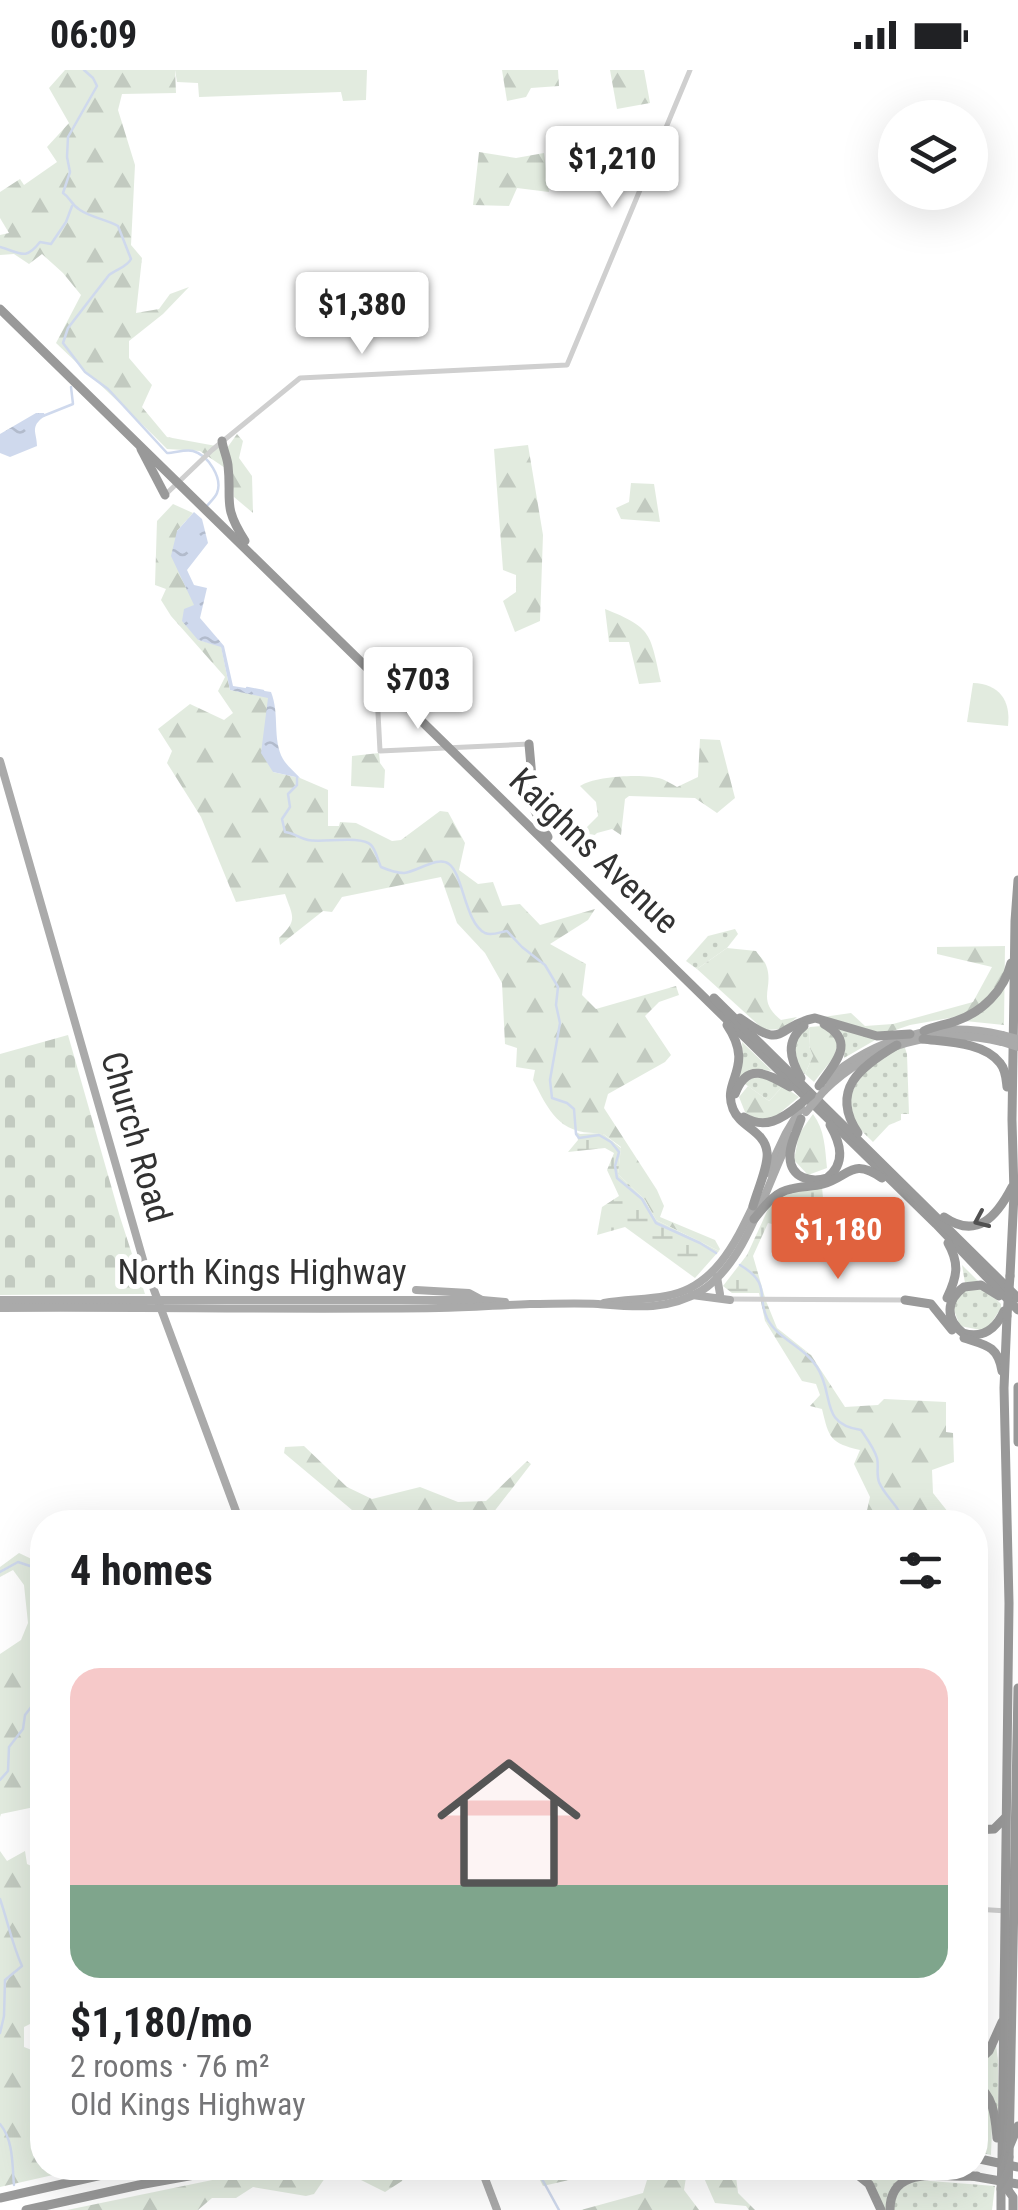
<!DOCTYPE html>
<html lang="en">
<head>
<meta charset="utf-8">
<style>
  :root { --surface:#fff; --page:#f6f6f6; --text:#202124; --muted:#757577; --line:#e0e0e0; --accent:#e0623e }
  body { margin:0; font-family:"Roboto Condensed",sans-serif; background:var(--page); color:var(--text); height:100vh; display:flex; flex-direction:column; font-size:38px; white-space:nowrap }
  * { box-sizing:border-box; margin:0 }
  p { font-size:32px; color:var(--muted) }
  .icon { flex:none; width:55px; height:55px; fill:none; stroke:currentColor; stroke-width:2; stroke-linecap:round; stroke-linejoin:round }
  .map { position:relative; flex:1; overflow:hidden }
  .details { position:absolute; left:30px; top:1440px; width:958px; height:670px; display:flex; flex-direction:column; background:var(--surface); border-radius:40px; box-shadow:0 10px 40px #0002 }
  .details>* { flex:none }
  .fabs { position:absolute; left:878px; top:30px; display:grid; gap:20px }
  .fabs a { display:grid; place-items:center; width:110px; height:110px; border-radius:50%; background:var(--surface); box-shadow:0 10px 40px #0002; font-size:50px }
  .price { position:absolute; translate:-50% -85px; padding:0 22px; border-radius:10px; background:#fff; color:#222; font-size:32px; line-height:65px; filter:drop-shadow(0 2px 5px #0008) }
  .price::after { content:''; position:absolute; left:50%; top:60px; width:30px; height:22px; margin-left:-15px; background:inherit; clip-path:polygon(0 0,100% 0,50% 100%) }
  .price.on { background:var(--accent); color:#fff }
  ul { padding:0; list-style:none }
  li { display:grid; align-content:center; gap:20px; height:530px; padding:0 40px }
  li+li { border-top:2px solid var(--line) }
  li span { display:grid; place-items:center; height:310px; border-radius:30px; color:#555 }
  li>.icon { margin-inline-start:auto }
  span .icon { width:180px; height:180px; fill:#fffc; stroke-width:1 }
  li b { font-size:42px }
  h2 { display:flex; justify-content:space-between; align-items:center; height:120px; padding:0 40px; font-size:42px }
  .status { display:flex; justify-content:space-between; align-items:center; height:70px; padding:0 50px; background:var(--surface); direction:ltr }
  .status svg { height:28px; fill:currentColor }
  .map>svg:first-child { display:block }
  .grass { fill:url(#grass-dots) }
  .forest { fill:url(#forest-firs) }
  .wetland { fill:url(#wetland-marsh) }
  .cemetery { fill:url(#cemetery-stones) }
  .park { fill:#e2ebdf }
  .water { fill:url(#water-ripples) }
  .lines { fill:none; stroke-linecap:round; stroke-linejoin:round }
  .stream { stroke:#cfd9ed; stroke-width:2.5 }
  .minor { stroke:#cfcfcf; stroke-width:5 }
  .major { stroke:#aaa; stroke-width:8 }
  .highway { stroke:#999; stroke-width:9 }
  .major-bridge { stroke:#aaa; stroke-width:8 }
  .highway-bridge { stroke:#999; stroke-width:9 }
  .oneway { stroke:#515151 }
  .labels { text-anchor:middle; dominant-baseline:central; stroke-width:10; stroke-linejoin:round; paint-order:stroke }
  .street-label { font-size:35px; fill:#323232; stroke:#fff }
</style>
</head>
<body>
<div class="status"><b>06:09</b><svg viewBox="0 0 49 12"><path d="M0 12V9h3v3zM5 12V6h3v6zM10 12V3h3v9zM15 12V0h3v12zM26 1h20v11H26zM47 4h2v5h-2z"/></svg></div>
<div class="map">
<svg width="1018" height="2140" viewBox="0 0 1018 2140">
  <defs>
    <pattern id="grass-dots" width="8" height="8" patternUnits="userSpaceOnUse" patternTransform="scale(2.5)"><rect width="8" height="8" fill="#e2ebdf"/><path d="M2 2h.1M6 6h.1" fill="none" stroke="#c2cac0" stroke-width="1.8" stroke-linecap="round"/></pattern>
    <pattern id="forest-firs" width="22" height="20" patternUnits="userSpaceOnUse" patternTransform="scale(2.5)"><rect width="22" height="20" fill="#e2ebdf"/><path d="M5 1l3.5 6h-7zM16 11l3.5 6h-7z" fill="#c2cac0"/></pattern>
    <pattern id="wetland-marsh" width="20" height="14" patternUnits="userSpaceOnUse" patternTransform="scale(2.5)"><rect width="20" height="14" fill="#e2ebdf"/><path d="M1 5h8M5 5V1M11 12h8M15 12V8" fill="none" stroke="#c2cac0"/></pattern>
    <pattern id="cemetery-stones" width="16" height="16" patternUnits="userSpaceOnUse" patternTransform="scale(2.5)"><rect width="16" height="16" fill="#e2ebdf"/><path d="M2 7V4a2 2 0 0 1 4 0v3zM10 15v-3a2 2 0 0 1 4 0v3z" fill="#c2cac0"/></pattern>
    <pattern id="water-ripples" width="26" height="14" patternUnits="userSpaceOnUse" patternTransform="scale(2.5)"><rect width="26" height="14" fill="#cfd9ed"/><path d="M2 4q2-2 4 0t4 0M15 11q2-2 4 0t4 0" fill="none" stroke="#b2bbcc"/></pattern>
  </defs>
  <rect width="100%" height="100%" fill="#fff"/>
  <g class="grass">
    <path d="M735 859 738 864 727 878 697 899 686 891 708 866Z"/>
    <path d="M810 957 809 976 813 986 805 1004C796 996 791 978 798 967 799 965 808 958 810 957Z"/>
    <path d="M835 957 877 969 844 988 845 972Z"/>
    <path d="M742 972 772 1001 755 999 738 1008 743 989Z"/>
    <path d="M904 975 907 984 909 1044H901V1050L889 1055 873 1072C868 1067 861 1061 857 1054 834 1019 877 989 904 975Z"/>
    <path d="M759 1006 783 1016 769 1031 745 1014 752 1008Z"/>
    <path d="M962 1195 1001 1234V1238L986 1261 960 1256 952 1235 966 1219Z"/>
    <path d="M996 1975 998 1990V2047L975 2010V1997Z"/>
    <path d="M975 2017C995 2033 992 2061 991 2085L975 2081Z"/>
    <path d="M854 2098H879L924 2103 908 2106 887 2140H884L870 2111Z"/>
    <path d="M917 2110 995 2116 992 2140H892L899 2118Z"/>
  </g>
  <g class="forest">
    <path d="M65 0H175L176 23 122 24 118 40 135 95 131 175 142 188 136 243 159 239 170 224 189 217 163 244 129 271V288L152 315 142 337 167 367 227 378 237 364 243 371 239 388 252 406 253 443 234 427 231 402 200 381 167 379C131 342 93 309 56 273L81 225 63 203 42 184 29 194 14 184 0 185V165L9 163 0 148V122L20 109 24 115 57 92 47 77 69 53 49 18Z"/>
    <path d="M502 0H558L559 16 531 18 526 27 507 31Z"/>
    <path d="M610 0H644L650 33 617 39Z"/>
    <path d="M479 82 516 88 544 83 549 122 517 118 509 136 473 135Z"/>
    <path d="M528 375 543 465 540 551 515 562 503 531 516 522V505L503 500 494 379Z"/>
    <path d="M631 413 654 414 660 452 621 449 616 438 629 432Z"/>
    <path d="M173 434 193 443 177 461 195 535 198 570 221 576 230 620 269 627 273 702 300 708 328 720V756H339L340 752 356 753 392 771 401 770 440 741 448 742 465 773 459 800 478 814 493 812 502 836 520 834 540 855 595 839 588 850 550 874 586 894 582 925 596 939 676 916 679 925 659 932 645 946 671 985 665 992 608 1024 604 1038 657 1120 664 1136 660 1147 715 1170 720 1179 719 1181 656 1150 645 1130 618 1104 621 1077 602 1063C560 1065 550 1043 533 1010L535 1000 516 997 517 978 505 974 502 913 485 883 457 853 441 807 342 827 332 842 323 841 280 875 279 868C298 850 293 847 285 824L236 832 201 747 167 693 172 681 158 659 190 634 224 650 233 643 218 621 225 607 171 546 161 530 166 519 155 515 157 451Z"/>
    <path d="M605 539C653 558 650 564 661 612L639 614 629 572H609Z"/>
    <path d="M700 669 720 670 735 728 717 743 695 728 629 726 625 729 621 765 612 759 597 763 579 779 574 770 598 746 596 732 580 716C594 706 645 703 662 709 667 711 672 714 677 717L698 707Z"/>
    <path d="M379 683 380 693 385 700 384 718 351 716 352 686Z"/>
    <path d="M1005 876 1004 955 965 951 961 946 910 955 881 965 823 947 851 943 865 956 893 954 973 932 992 897 937 884V877Z"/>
    <path d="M727 878 756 881C759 886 764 890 766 895 775 918 755 929 781 950L797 947 783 959 764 960 697 899Z"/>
    <path d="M821 956 831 961 838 973 834 987 814 1012 805 1004 813 986 809 976 810 957Z"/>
    <path d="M748 1016 769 1031 783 1016 799 1027 775 1047 758 1051 745 1042 739 1027Z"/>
    <path d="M813 1044C825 1060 825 1079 827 1098L808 1105 794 1090 799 1064Z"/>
    <path d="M765 1251 788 1271 811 1285 845 1337 878 1335 884 1329 946 1332V1362L953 1363 954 1392 932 1400 933 1423 952 1447 950 1452H890L889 1449 881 1446 875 1452 866 1445 870 1427 854 1394 860 1380C830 1373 829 1368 822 1339L810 1336 820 1325 816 1314 802 1311Z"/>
    <path d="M304 1376 347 1417 372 1429 420 1417 458 1432 486 1431 527 1391 531 1394 486 1452H352L348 1442 352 1440 284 1383 285 1377Z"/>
    <path d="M19 1483 42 1494V1643L39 1651 42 1658V1712L40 1713 39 1736 1 1744 0 1747V1584L21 1570 28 1553 24 1515 13 1500 0 1507V1497Z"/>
    <path d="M0 1781 7 1791 25 1781 27 1794 42 1801V1948L24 1957V1977L42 1984V2098H84L0 2117Z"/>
    <path d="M305 2098H408L402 2111 385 2122 359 2109 325 2108 314 2124 306 2126 253 2117 236 2128H212L198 2140H67L222 2108Z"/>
    <path d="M534 2098H621L543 2116Z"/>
    <path d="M629 2098H735L738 2123 755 2140H749L746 2136 715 2133 704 2108 687 2101 684 2120 699 2140H581L643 2123 647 2110 638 2102Z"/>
  </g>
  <g class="wetland">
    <path d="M576 1062 580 1064 602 1063 621 1078 618 1104 645 1130 656 1150 719 1181 695 1208 625 1157 597 1165 602 1137 619 1126 607 1100 614 1083 605 1078 568 1082 578 1070Z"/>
    <path d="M822 1117 823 1128H839L837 1139 790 1155 786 1171 775 1170 776 1155 768 1153 753 1186 766 1231 777 1258 811 1285 788 1271 765 1251 759 1223H732L723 1216 747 1185 769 1137 783 1124Z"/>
  </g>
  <path class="cemetery" d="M68 965 120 1147 145 1224 0 1225V984Z"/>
  <g class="park">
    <path d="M175 0H367L366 30 343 31 341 22 199 27 198 13 177 12Z"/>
    <path d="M973 613C999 614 1011 630 1008 656L967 652Z"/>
  </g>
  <g class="water">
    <path d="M36 343H44L45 346C29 357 37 362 37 376L10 387 0 383V364Z"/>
    <path d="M194 442 202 449 208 473 187 500 194 515 207 518 200 548 224 576 233 616 271 622C280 644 272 669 283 689 287 696 295 702 300 708L273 702 261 683 268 628 230 620 221 577 198 570 182 551 184 539 194 535 171 486 177 461Z"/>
  </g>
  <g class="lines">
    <g class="stream">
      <path d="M84 0 93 8 97 16 68 67 67 87 70 102 63 123C71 128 71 135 80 140 92 148 106 149 118 156L131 189C127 197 117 199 109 205L68 258 63 273 85 302 108 319 167 383C175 383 185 379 193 381 208 385 223 408 217 423 215 428 209 433 206 437"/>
      <path d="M0 177C21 183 25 191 40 172L51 174 66 152 72 136"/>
      <path d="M43 346 73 334 71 317"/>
      <path d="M247 618 263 621"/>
      <path d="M297 707V715L288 724 290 737 282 749 285 762C294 763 299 768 308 770 322 773 361 765 371 775 376 780 378 791 381 797 388 800 396 803 404 803 417 802 438 785 449 794 463 804 465 853 485 863 492 866 500 862 507 861L522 877 545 895 558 917 556 935 560 953 550 1010 552 1028 567 1033 574 1039 576 1064 579 1068 599 1065 611 1072 619 1082 615 1096 617 1108 642 1129 656 1153 700 1173 716 1183"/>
      <path d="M740 1195C772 1214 756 1225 767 1248 777 1269 804 1276 817 1297 835 1325 819 1354 861 1360 867 1369 874 1378 877 1388 879 1396 876 1404 879 1412 885 1427 900 1436 904 1452"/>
      <path d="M0 1502 18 1492 42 1500"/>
      <path d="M0 1710 8 1701 9 1677 23 1659 25 1645 42 1623"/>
      <path d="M0 1829C8 1852 12 1874 22 1896L5 1910 4 1946 0 1963"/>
      <path d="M0 2054C14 2071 12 2095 14 2115"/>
      <path d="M536 2098 559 2140"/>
    </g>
    <g class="minor">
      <path d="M165 425 212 380 300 308 567 295 690 0"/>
      <path d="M377 624 380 681 529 674"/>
      <path d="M727 1229 905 1230"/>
      <path d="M975 1839 1007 1841"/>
    </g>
    <g class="major">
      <path d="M0 691 144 1193 240 1452"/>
      <path d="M826 1010C876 967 937 950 1002 965"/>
      <path d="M824 1021C871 974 938 956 1002 972"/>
      <path d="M767 1103 786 1063 801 1038"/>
      <path d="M717 1207 720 1224"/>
      <path d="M416 1220 469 1223 482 1230"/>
      <path d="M692 1225 730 1230"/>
      <path d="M0 1230H482L505 1232"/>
      <path d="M604 1233C625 1229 646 1230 666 1226 714 1218 735 1174 754 1134"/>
      <path d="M0 1238C146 1237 293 1240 439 1238 469 1238 499 1235 530 1234 552 1234 575 1233 598 1234 634 1237 667 1241 701 1221 748 1192 766 1113 791 1066"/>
      <path d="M481 2098 497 2140"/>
    </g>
    <g class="highway">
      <path d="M0 239 936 1154 1018 1240"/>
      <path d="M222 371C223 379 227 387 228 395 232 432 222 435 245 471"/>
      <path d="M141 379 165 425"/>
      <path d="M371 607 377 624"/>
      <path d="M529 674 535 741 548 767"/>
      <path d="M714 928 1018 1228"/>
      <path d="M740 948C786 982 774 956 815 948L877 966 910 964"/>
      <path d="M727 955C756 998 721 1010 733 1039 740 1057 765 1061 767 1082 769 1095 757 1121 753 1136"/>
      <path d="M924 961C934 956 945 955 956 951 982 942 1004 921 1011 893"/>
      <path d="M923 969C947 972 984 972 1000 993 1006 1000 1006 1009 1007 1017"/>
      <path d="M801 1008C790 989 785 971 804 956"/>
      <path d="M819 1016C833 994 858 973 824 954"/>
      <path d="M735 1024C747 991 768 1004 790 1017"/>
      <path d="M744 1047C765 1060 782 1049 799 1035"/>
      <path d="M801 1049C797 1061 789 1075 790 1088 791 1108 811 1113 827 1108 846 1093 841 1074 830 1055"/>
      <path d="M858 1063C829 1020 861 996 897 975"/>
      <path d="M944 1147C977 1170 997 1146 1012 1117"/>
      <path d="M754 1149C764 1137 774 1122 791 1119 801 1116 813 1117 823 1114 850 1106 852 1087 882 1108"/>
      <path d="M1010 1206 1014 1124 1012 1050 1015 851 1018 810"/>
      <path d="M999 1226 981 1215 964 1217C946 1230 945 1249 963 1263 983 1269 996 1259 1004 1241"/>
      <path d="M947 1228C957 1207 960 1194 948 1173"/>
      <path d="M905 1230 931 1234 952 1260"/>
      <path d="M964 1268C986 1275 998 1276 1002 1301"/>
      <path d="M1018 1317V1372"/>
      <path d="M975 1760 994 1759 1005 1748"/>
      <path d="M975 1994 989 1981 1002 1952"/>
      <path d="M975 2013C994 2026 995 2046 997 2068"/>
      <path d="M1010 2075 1018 2056"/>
      <path d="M1009 2087 1018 1618"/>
      <path d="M975 2088 1018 2097"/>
      <path d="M1002 2090 1009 1533 1004 1318 1007 1246"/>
      <path d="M849 2098 869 2114 881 2140"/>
      <path d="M923 2098 946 2101"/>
      <path d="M972 2106 1018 2114"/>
      <path d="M1008 2120 1013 2127V2140"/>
      <path d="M0 2128 133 2098"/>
      <path d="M26 2140 139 2115 233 2098"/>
      <path d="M890 2140C890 2092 946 2109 977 2106"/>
      <path d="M1001 2140V2119"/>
    </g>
    <g class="major-bridge">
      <path d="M1002 965 1018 969"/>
      <path d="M1002 972 1018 977"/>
      <path d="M806 1042 824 1021"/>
    </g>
    <g class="highway-bridge">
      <path d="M799 1035 811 1025"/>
      <path d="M1007 1246 1010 1206"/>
      <path d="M1001 2119 1002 2090"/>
      <path d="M1008 2120 1009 2087"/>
    </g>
  </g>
  <defs><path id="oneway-chevron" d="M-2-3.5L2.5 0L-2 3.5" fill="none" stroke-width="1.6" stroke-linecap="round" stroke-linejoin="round" transform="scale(2.5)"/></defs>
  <use class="oneway" href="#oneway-chevron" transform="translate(981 1150) rotate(156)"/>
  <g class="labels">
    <g class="street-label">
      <text transform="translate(594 781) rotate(44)">Kaighns Avenue</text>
      <text transform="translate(136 1067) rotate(74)">Church Road</text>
      <text x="262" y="1202">North Kings Highway</text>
    </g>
  </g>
</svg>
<div class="fabs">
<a><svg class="icon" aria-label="layers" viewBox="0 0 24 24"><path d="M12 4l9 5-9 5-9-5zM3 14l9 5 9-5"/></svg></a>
</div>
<b class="price" style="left:612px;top:141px">$1,210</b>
<b class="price" style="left:362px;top:287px">$1,380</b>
<b class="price" style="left:418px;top:662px">$703</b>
<b class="price on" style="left:838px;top:1212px">$1,180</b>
<section class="details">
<h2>4 homes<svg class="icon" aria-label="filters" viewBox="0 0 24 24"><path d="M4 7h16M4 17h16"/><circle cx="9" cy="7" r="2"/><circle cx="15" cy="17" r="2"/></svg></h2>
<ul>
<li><span style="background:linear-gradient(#f6c9c9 70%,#7fa58c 0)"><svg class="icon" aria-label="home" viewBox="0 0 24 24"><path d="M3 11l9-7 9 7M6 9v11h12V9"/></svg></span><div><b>$1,180/mo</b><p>2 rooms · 76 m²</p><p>Old Kings Highway</p></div></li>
</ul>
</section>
</div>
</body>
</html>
